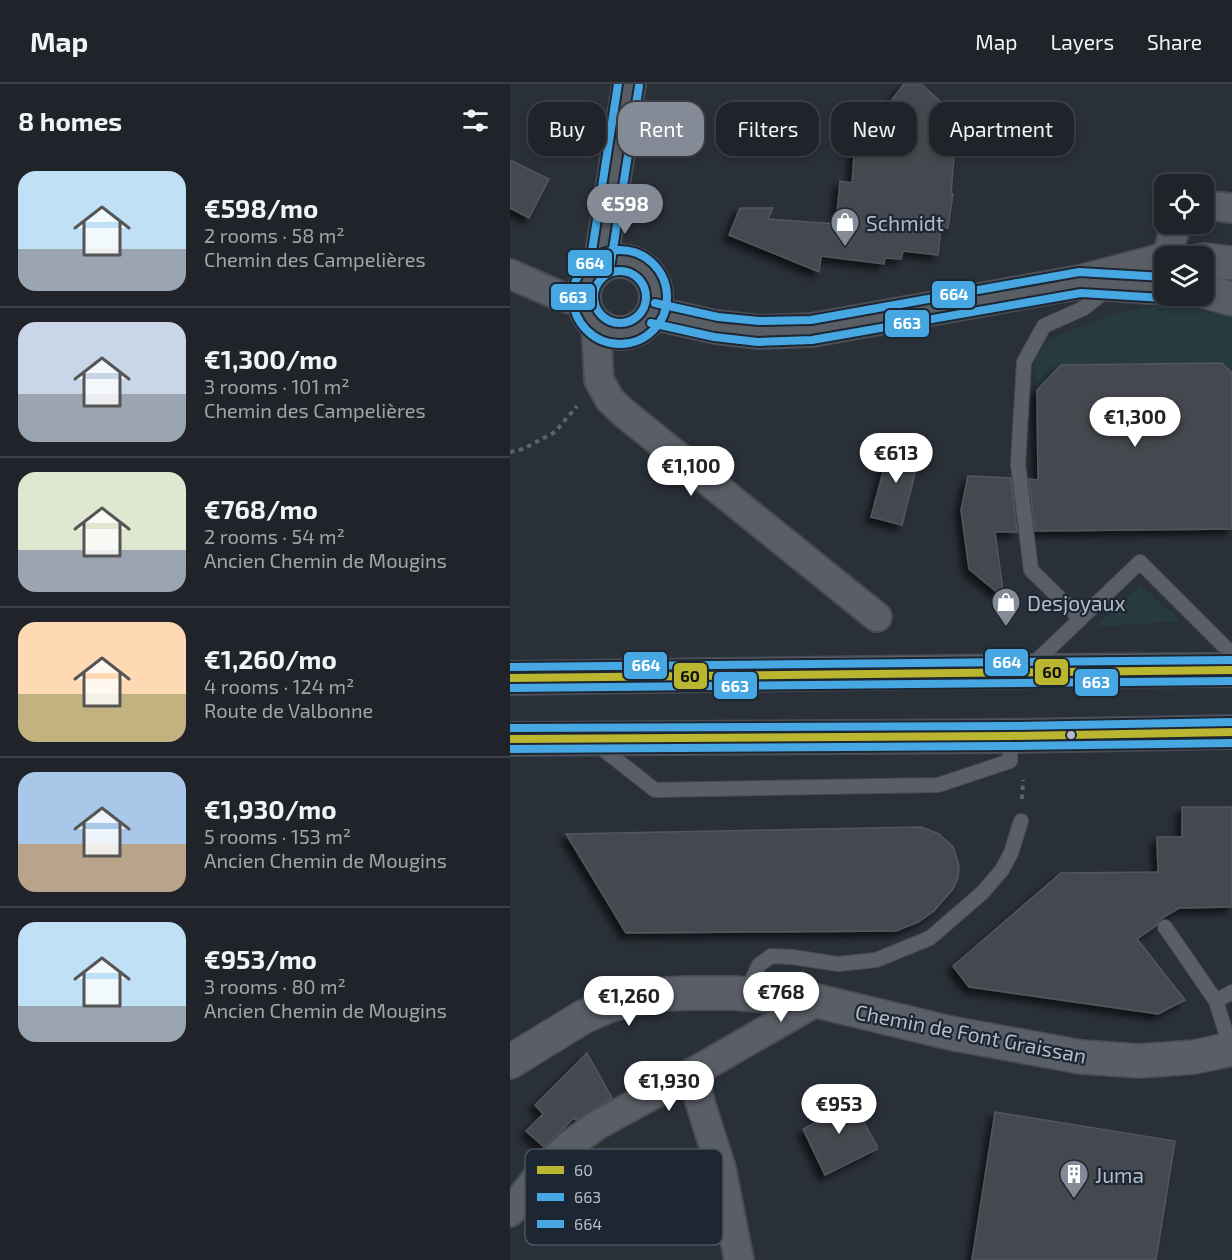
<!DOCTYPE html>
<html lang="en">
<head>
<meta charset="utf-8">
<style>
  :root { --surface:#20242a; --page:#2d3036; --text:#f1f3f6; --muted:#a2a4a8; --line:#3d4147; --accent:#848b96 }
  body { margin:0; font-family:"Exo 2",sans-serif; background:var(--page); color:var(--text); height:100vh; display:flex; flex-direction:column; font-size:22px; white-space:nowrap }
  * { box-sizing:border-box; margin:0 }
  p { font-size:20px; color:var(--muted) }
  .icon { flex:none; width:33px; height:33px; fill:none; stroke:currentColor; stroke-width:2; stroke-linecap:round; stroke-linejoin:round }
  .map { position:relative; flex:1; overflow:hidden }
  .side { display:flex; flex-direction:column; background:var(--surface); width:510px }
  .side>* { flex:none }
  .guide { position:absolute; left:18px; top:18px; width:570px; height:54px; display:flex; gap:12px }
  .controls { position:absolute; left:644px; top:90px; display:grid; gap:12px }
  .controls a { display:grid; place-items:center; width:60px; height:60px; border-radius:12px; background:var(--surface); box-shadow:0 3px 9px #0003,0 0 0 2px var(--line); font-size:30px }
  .price { position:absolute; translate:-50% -51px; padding:0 14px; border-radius:21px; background:#fff; color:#222; font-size:20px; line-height:39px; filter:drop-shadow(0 2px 3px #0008) }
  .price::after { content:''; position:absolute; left:50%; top:36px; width:18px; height:14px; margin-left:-9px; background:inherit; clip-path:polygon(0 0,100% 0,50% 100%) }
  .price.active { background:var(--accent); color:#fff }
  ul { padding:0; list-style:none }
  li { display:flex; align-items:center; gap:18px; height:150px; padding:0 18px }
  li+li { border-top:2px solid var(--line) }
  li span { display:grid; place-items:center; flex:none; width:168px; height:120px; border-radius:18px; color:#555 }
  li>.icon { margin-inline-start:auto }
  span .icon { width:72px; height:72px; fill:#fffc; stroke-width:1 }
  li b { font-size:26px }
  h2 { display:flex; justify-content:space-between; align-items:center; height:72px; padding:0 18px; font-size:26px }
  .tag { padding:0 21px; border-radius:18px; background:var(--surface); box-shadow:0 3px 9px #0003,0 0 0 2px var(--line); font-size:21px; line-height:54px }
  .tag.active { background:var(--accent); color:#fff }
  header { display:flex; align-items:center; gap:36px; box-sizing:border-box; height:84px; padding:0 30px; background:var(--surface); border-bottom:2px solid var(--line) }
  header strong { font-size:28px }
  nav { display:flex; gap:33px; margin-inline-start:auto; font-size:21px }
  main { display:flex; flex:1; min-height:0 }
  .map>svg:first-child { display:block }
  .green { fill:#273a3e }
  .building { fill:#444950; stroke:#52575f; stroke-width:1.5; filter:url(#shadow) }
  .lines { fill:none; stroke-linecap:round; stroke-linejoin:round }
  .service-casing { stroke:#484c53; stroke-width:16 }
  .minor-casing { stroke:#484c53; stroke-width:32 }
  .tertiary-casing { stroke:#484c53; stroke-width:36 }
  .secondary-casing { stroke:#484c53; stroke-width:36 }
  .primary-casing { stroke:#484c55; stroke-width:36 }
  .path { stroke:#5d636a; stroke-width:4; stroke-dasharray:4.5 4.5; stroke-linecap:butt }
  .service { stroke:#5a5e66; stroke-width:14 }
  .minor { stroke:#5a5e66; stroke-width:28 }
  .tertiary { stroke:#5a5e66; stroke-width:33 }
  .secondary { stroke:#595d64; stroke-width:33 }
  .primary { stroke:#5c6168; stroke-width:33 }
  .bus-1-casing { stroke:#1d2633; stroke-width:12 }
  .bus-2-casing { stroke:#1d2633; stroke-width:12 }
  .bus-3-casing { stroke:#1d2633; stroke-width:12 }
  .bus-1 { stroke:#bab62f; stroke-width:8 }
  .bus-2 { stroke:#46a7e3; stroke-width:8 }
  .bus-3 { stroke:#46a7e3; stroke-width:8 }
  .bus-dot { fill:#b4bcc9; stroke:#1d2633; stroke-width:2 }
  .labels { text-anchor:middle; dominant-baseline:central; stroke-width:4.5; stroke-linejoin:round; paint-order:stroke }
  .poi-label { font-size:21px; fill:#b4bcc9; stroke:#1d2633; text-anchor:start }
  .street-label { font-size:21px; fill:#b4bcc9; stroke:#1d2633 }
  .key { fill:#1d2633; stroke:#4a5360; stroke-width:1.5 }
  .key-label { font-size:16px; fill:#b4bcc9 }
  .line-badge { stroke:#1d2633; stroke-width:2 }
  .badge-label { font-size:16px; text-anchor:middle; font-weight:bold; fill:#fff }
  .pale-badge-label { font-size:16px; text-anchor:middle; font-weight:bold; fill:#111 }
</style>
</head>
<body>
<header>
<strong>Map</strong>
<nav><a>Map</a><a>Layers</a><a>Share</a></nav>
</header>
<main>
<section class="side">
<h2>8 homes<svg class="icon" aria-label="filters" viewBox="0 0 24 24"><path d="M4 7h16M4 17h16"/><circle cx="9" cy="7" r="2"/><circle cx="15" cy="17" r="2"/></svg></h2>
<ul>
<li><span style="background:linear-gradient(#bfe0f5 65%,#9aa5b1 0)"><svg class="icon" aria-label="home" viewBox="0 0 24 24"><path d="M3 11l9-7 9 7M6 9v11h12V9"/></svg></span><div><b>€598/mo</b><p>2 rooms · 58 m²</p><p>Chemin des Campelières</p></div></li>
<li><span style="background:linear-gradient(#c9d6e8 60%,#9aa5b1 0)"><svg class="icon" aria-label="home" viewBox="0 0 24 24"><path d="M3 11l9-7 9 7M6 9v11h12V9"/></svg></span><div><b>€1,300/mo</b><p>3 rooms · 101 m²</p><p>Chemin des Campelières</p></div></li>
<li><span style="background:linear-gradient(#dfe7d0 65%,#9aa5b1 0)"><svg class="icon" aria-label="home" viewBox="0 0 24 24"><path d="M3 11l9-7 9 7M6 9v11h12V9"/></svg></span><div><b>€768/mo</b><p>2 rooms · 54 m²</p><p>Ancien Chemin de Mougins</p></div></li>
<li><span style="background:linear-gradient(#ffd9b3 60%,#c2b280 0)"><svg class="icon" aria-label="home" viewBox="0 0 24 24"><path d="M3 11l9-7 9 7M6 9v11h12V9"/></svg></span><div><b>€1,260/mo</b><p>4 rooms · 124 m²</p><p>Route de Valbonne</p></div></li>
<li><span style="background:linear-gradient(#a9c7e8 60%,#b9a48a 0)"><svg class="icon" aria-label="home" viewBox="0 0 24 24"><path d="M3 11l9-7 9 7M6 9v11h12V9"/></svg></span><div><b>€1,930/mo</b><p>5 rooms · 153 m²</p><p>Ancien Chemin de Mougins</p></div></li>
<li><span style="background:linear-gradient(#bfe0f5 70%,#9aa5b1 0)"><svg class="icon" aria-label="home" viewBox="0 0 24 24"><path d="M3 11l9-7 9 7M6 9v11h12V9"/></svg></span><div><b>€953/mo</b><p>3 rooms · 80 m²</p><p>Ancien Chemin de Mougins</p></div></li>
</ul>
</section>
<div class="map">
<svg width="722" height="1176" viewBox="0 0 722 1176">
  <defs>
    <filter id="shadow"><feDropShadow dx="-5.5" dy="5.5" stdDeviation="3" flood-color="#0009"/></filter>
  </defs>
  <rect width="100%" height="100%" fill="#2a3038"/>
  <g class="green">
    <path d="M654 221 717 230 722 234V289L712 279 551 281 527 306 524 278 538 255 609 228Z"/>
    <path d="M630 501 671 537 586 543Z"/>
  </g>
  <g class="building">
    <path d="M394 0H411L439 25 422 47 446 49 441 110H443L438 144 431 143 428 171 393 167 391 175 375 174 374 180 311 172 309 188 219 151 230 124H263L258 135 326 140 330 97 342 99 347 32 368 34Z"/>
    <path d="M0 76 39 95 19 134 0 124Z"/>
    <path d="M712 279 722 289V445L525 447 519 395 528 396 527 306 551 281Z"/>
    <path d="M381 358 411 366 392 441 361 433Z"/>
    <path d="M458 392 501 394 507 448H485L494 514 459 485 451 426Z"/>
    <path d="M672 723H722V823L669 824 649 836 647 841 627 855 675 916 648 930 459 903 443 882 551 789 648 788 647 753H672Z"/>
    <path d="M411 743 429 750 443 763 449 781 448 794 443 805 424 827 408 838 386 847 116 849 56 750Z"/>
    <path d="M77 969 102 1014 66 1036 64 1034 34 1063 16 1047 33 1030 25 1021Z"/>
    <path d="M338 1010 367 1062V1065L315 1091 293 1045 311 1036 305 1026Z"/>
    <path d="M485 1028 665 1057 646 1176H462Z"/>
  </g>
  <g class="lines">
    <g class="service-casing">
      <g id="service">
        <path d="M570 534 521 486 508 380 514 278 534 242 574 224 603 201"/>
        <path d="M520 583 630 478 722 570"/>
        <path d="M85 659 145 706 428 701 500 677 501 652"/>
        <path d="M655 843 706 917"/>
        <path d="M240 910 242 896 249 881 261 872 282 873 328 880 366 876 420 854 472 809 492 786 501 769 511 737"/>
        <path d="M721 965 706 917 722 908"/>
      </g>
    </g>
    <g class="minor-casing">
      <g id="minor">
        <path d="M693 121 722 124"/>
        <path d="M658 172 663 150 668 140"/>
        <path d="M0 190 50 212 74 219"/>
        <path d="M86 241 89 296 100 316 114 329 367 533"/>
        <path d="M184 988 190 1018 211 1084 229 1176"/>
        <path d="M0 1128 35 1084 61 1060 87 1041 184 988 307 917"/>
      </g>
    </g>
    <g class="tertiary-casing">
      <path id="tertiary" d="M0 978 73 933 100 921 140 911 176 909H225L307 917 440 949 571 973 630 977 684 973 722 965"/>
    </g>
    <g class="secondary-casing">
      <g id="secondary">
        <path d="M693 176 722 179"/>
        <circle cx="110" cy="213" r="36"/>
        <path d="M90 182 119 0"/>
        <path d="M599 200 654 204"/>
        <path d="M693 207 722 215"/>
        <path d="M143 229 206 243 249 248 302 246 570 198 654 176"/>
      </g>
    </g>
    <g class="primary-casing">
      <g id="primary">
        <path d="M0 594C241 591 481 586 722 586"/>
        <path d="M0 655 501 652 722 648"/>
      </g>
    </g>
    <g class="path">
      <path d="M0 368 13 365 45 348 67 322"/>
      <path d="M512 715 513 696"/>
    </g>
    <use href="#service" class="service"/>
    <use href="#minor" class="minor"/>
    <use href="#tertiary" class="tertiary"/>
    <use href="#secondary" class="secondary"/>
    <use href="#primary" class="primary"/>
    <g class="bus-1-casing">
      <g id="bus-1">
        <path d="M0 594 722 586"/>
        <path d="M0 655 501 652 722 648"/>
      </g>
    </g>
    <g class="bus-2-casing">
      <g id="bus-2">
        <circle cx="110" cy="213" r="47"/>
        <path d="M100 184 129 2"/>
        <path d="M141 239 204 253 248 258 302 256 571 209 653 214"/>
        <path d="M0 604 722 597"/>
        <path d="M0 665 501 662 722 659"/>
      </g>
    </g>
    <g class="bus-3-casing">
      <g id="bus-3">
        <path d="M80 180 108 0"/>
        <circle cx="110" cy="213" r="26"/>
        <path d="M145 219 208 233 249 237 301 236 569 188 654 193"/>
        <path d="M0 583 722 576"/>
        <path d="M0 644 501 642 722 638"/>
      </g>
    </g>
    <use href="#bus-1" class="bus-1"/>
    <use href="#bus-2" class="bus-2"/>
    <use href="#bus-3" class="bus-3"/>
  </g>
  <defs>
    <g id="shop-pin" transform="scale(1.5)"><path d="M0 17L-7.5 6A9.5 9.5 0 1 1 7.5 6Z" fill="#848b96" stroke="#1d2633"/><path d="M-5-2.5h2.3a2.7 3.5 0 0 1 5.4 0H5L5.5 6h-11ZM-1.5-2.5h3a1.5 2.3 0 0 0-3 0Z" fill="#fff"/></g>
    <g id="building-pin" transform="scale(1.5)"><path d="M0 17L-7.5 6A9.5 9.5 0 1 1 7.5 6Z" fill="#848b96" stroke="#1d2633"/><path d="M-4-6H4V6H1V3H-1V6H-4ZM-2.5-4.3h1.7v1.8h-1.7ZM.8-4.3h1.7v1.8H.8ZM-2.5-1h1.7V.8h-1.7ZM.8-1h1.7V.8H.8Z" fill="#fff"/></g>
  </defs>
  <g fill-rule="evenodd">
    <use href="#shop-pin" x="335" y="138"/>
    <use href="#shop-pin" x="496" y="518"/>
    <use href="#building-pin" x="564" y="1090"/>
  </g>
  <circle class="bus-dot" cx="561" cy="651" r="5"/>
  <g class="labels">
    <g class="poi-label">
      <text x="356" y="138">Schmidt</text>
      <text x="517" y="518">Desjoyaux</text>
      <text x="585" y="1090">Juma</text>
    </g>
    <g class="street-label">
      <text transform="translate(461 949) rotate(11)">Chemin de Font Graissan</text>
    </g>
  </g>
  <rect x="15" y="1065" width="198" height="96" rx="9" class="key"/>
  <rect x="27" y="1082" width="27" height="8" fill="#bab62f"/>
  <rect x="27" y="1109" width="27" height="8" fill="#46a7e3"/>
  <rect x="27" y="1136" width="27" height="8" fill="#46a7e3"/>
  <g class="key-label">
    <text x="64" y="1092">60</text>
    <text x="64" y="1119">663</text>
    <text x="64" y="1146">664</text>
  </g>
  <g class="line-badge">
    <rect x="57" y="165" width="46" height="28" rx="6" fill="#46a7e3"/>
    <rect x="421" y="196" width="45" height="29" rx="6" fill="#46a7e3"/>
    <rect x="40" y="199" width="46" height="28" rx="6" fill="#46a7e3"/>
    <rect x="374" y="225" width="46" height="29" rx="6" fill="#46a7e3"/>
    <rect x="474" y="564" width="45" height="29" rx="6" fill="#46a7e3"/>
    <rect x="113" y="567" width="45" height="29" rx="6" fill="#46a7e3"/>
    <rect x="524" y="574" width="35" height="28" rx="6" fill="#bab62f"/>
    <rect x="163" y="578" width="35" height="28" rx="6" fill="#bab62f"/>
    <rect x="564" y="584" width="45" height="29" rx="6" fill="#46a7e3"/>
    <rect x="203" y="587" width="45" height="29" rx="6" fill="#46a7e3"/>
  </g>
  <g class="badge-label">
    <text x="80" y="185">664</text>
    <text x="444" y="216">664</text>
    <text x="63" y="219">663</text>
    <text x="397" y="245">663</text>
    <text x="497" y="584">664</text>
    <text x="136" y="587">664</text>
    <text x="586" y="604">663</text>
    <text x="225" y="608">663</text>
  </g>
  <g class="pale-badge-label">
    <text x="542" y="594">60</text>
    <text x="180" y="598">60</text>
  </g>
</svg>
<div class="controls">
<a><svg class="icon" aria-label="locate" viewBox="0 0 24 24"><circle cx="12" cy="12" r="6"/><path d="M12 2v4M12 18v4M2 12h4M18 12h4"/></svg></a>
<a><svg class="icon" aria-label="layers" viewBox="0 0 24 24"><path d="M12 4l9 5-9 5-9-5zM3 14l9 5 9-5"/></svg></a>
</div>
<b class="price active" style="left:115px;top:151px">€598</b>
<b class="price" style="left:625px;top:364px">€1,300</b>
<b class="price" style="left:386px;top:400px">€613</b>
<b class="price" style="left:181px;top:413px">€1,100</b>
<b class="price" style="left:271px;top:939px">€768</b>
<b class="price" style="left:119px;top:943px">€1,260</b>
<b class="price" style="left:159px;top:1028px">€1,930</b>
<b class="price" style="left:329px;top:1051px">€953</b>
<div class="guide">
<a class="tag">Buy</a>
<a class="tag active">Rent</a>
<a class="tag">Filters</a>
<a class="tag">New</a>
<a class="tag">Apartment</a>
</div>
</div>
</main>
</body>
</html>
